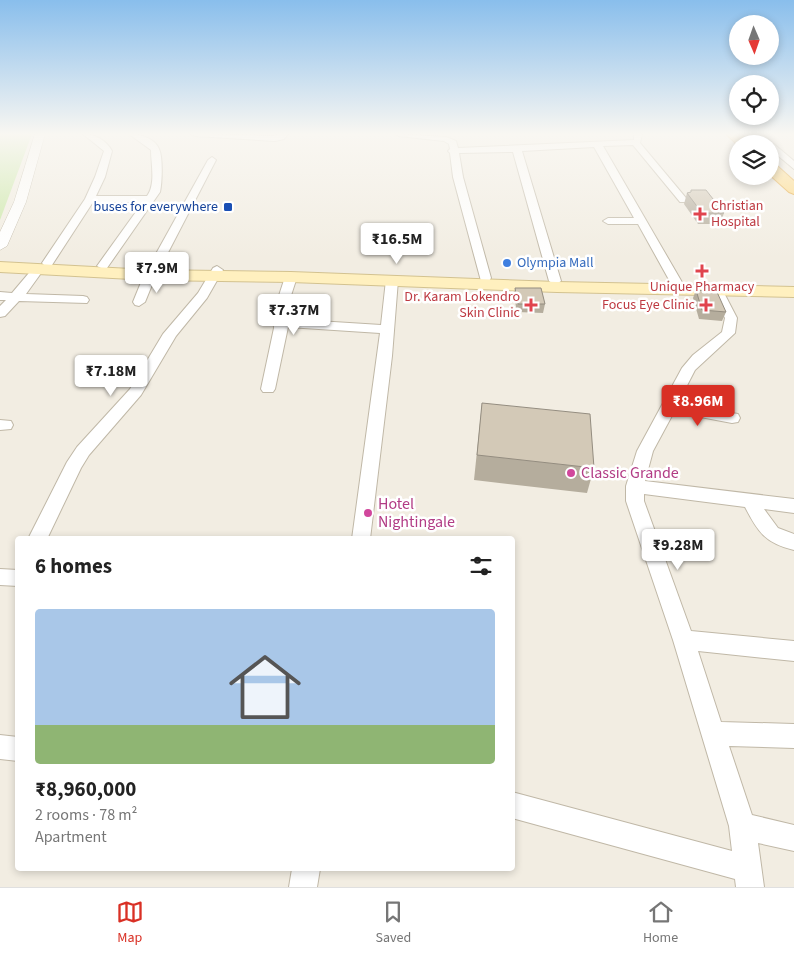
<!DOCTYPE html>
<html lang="en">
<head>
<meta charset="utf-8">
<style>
  :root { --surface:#fff; --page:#f6f6f6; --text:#222; --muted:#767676; --line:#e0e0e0; --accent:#d93025 }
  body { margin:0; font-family:"Source Sans 3",sans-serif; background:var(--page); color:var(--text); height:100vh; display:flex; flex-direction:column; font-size:19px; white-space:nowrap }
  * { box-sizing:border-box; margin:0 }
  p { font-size:16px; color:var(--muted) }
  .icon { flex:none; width:28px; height:28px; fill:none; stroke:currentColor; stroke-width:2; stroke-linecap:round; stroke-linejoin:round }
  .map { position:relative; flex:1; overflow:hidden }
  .sheet { position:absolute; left:15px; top:536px; width:500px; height:335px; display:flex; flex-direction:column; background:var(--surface); border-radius:5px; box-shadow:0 2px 8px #0003 }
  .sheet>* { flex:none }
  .needle { width:32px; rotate:178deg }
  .controls { position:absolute; left:729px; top:15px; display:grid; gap:10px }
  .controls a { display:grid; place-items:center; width:50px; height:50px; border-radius:50%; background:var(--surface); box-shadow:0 2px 8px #0003; font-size:25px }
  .price { position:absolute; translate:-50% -42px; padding:0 11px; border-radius:5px; background:#fff; color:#222; font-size:16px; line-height:32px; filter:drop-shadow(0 1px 2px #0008) }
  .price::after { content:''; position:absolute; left:50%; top:30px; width:15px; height:11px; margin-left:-8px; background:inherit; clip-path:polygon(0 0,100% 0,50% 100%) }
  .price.selected { background:var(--accent); color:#fff }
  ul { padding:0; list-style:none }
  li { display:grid; align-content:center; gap:10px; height:265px; padding:0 20px }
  li span { display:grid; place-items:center; height:155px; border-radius:5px; color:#555 }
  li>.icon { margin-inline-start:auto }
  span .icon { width:90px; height:90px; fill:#fffc; stroke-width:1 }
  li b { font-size:21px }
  h2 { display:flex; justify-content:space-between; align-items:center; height:60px; padding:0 20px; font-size:21px }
  .tabs { display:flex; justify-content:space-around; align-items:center; height:70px; border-top:1px solid var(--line); background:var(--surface); font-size:14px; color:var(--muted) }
  .tabs a { display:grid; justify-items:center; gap:2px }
  .tabs .selected { color:var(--accent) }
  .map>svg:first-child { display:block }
  .green { fill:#cbe8a8 }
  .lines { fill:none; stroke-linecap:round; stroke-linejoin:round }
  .minor-casing { stroke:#c0b8a7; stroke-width:2 }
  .tertiary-casing { stroke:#c0b8a7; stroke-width:1 }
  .secondary-casing { stroke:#d3c290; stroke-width:2 }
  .trunk-casing { stroke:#e2a02c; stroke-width:2 }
  .minor { fill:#fff; fill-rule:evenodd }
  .tertiary { fill:#fff; fill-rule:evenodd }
  .secondary { fill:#fff0bf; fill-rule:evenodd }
  .trunk { fill:#ffd677; fill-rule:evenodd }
  .wall { fill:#b5ad9d }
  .building { fill:#d3c9b7; stroke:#948d80 }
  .transit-dot { fill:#1a4fb4; stroke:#fff; stroke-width:2 }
  .health-dot { fill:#e0444e; stroke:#fff; stroke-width:2 }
  .shop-dot { fill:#3f7fe0; stroke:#fff; stroke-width:2 }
  .hotel-dot { fill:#d1479c; stroke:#fff; stroke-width:2 }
  .labels { text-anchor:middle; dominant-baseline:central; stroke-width:5; stroke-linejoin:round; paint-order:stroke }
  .far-health-label { font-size:14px; fill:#be3a42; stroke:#fff; text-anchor:end }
  .far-transit-label { font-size:14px; fill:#164399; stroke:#fff; text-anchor:end }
  .far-shop-label { font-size:14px; fill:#366cbe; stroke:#fff; text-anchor:start }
  .hotel-label { font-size:16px; fill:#b23c85; stroke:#fff; text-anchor:start }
</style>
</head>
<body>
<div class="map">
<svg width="794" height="887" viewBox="0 0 794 887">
  <rect width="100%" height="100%" fill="#f2ede2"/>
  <path class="green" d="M0 134H32L0 220Z"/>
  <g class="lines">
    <g class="minor-casing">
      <g id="minor">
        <path d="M83 134C95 134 106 140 112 151L105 177 96 196H147C156 184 151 164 151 150L129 134C139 134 155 138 159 149 163 157 162 183 160 192L107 268 103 269 97 266 143 202H93L52 265H44L42 263 85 199 95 177 104 151Z"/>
        <path d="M191 134 274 136 279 134H288L284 139 275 141 195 136Z"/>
        <path d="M395 134 446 137 456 141 458 148 634 140V134H642L640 143 686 198V202H680L633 145 603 146 683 284 681 287H673L638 224H608L603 221 608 218H634L594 147 522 151 561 281 555 285 549 281 513 152 459 153 463 177 491 278 489 281H481L453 177 450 153 448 151 450 149 449 144 444 141 399 136Z"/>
        <path d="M753 134H762L794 161V169L770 149V144H764Z"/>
        <path d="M212 157 216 160 159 270 155 273 156 275 145 302 139 306 135 305 133 302 144 275 148 272 147 270 208 160Z"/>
        <path d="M38 266 44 269 26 294 83 296 87 297 89 300 87 303 19 301 5 316 0 317V306L6 300H0V292L12 293 34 267Z"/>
        <path d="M217 266 223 270 207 298 176 336 141 395 89 455 81 468 47 539H28L67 462 77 447 130 389 163 334 198 293 213 268Z"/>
        <path d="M291 273 297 277 285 314 286 319 381 325 386 280 392 276 398 280 392 356 370 539H352L380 333 288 327 275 389 273 392H263L261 389 274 328 273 314 285 277Z"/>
        <path d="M717 287 723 291 737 318 735 333 695 370 678 403 732 413 738 414 740 418 738 422 732 423 674 412 653 451 645 481 794 499V513L764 509 778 528 794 534V550C765 543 758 532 745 507L644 494V501L691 631 794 641V661L698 651 721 722 794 724V748L729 746 752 815 794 825V851L758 843 764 887H736L735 879 512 818V792L732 851 729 826 673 640 626 501V486L637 451 682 368 693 355 722 332 725 318 711 291Z"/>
        <path d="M0 420 11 421 13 425 11 429 0 430Z"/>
        <path d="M0 569 18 570V586L0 585Z"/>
        <path d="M0 735 18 737V761L0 759Z"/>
        <path d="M292 869H320L317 887H289Z"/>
      </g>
    </g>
    <g class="tertiary-casing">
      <path id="tertiary" d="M35 134H45L26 202 7 246 0 250V232L14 202Z"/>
    </g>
    <g class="secondary-casing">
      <path id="secondary" d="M0 262 150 270 291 272 557 282 794 287V297L557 292 291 282 150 280 0 272Z"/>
    </g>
    <g class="trunk-casing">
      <g id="trunk">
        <path d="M726 134H741L751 144 738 145Z"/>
        <path d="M770 163 775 164 794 181V194L789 192 770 175Z"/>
      </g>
    </g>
    <use href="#minor" class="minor"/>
    <use href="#tertiary" class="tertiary"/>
    <use href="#secondary" class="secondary"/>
    <use href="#trunk" class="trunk"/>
  </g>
  <g class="wall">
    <path d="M687 193 724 213 720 224H698L684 204Z"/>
    <path d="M515 288 545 304 543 313 517 312 514 296Z"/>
    <path d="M696 290 726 312 722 321 699 319 693 298Z"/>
    <path d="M482 403 594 468 587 493 474 480Z"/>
  </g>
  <g class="building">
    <path d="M691 190H706L724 213H702L687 193 691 192Z"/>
    <path d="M515 288H541L545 304H518Z"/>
    <path d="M696 290 717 292 726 312 702 310Z"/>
    <path d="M482 403 590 414 594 468 477 455Z"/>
  </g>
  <linearGradient id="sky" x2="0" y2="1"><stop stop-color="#89beec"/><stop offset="0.52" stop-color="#f9f7f2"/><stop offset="1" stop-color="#f9f7f2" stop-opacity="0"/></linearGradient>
  <rect width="794" height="258" fill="url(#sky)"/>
  <rect class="transit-dot" x="223" y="202" width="10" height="10" rx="2.5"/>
  <g class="health-dot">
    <path d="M697.5 206.5h5v5h5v5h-5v5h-5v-5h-5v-5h5z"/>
    <path d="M699.5 263.5h5v5h5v5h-5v5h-5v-5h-5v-5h5z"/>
    <path d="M528.5 297.5h5v5h5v5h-5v5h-5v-5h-5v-5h5z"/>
    <path d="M703.5 297.5h5v5h5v5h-5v5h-5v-5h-5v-5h5z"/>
  </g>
  <circle class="shop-dot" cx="507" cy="263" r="5"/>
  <g class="hotel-dot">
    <circle cx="571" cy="473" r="5"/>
    <circle cx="368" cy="513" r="5"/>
  </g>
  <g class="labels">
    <g class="far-health-label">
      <text x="711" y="206" text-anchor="start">Christian<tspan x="711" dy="16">Hospital</tspan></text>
      <text x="702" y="287" text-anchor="middle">Unique Pharmacy</text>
      <text x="520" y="297">Dr. Karam Lokendro<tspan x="520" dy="16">Skin Clinic</tspan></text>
      <text x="695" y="305">Focus Eye Clinic</text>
    </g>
    <g class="far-transit-label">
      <text x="218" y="207">buses for everywhere</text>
    </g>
    <g class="far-shop-label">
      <text x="517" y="263">Olympia Mall</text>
    </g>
    <g class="hotel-label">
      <text x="581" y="473">Classic Grande</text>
      <text x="378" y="504">Hotel<tspan x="378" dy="18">Nightingale</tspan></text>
    </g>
  </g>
</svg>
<div class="controls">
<a><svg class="needle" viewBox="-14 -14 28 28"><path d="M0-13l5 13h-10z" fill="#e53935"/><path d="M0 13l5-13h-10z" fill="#767676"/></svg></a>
<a><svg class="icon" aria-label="locate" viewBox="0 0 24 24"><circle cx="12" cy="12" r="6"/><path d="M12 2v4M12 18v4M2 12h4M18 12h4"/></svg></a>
<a><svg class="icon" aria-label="layers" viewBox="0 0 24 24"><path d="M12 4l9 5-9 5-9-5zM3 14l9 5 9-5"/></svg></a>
</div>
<b class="price" style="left:397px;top:265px">₹16.5M</b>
<b class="price" style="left:157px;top:294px">₹7.9M</b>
<b class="price" style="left:294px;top:336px">₹7.37M</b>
<b class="price" style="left:111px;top:397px">₹7.18M</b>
<b class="price selected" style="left:698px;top:427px">₹8.96M</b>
<b class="price" style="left:678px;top:571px">₹9.28M</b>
<section class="sheet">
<h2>6 homes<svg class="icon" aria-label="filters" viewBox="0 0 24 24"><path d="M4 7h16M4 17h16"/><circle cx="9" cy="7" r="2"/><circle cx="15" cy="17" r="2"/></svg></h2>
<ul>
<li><span style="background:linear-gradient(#a9c7e8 75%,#8fb573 0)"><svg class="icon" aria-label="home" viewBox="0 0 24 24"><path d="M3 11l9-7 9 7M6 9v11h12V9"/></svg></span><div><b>₹8,960,000</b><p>2 rooms · 78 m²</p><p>Apartment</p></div></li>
</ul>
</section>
</div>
<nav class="tabs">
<a class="selected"><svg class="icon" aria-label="map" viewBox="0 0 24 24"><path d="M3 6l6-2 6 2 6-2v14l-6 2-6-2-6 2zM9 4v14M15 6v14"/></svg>Map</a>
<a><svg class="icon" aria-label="saved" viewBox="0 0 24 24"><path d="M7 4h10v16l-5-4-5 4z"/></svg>Saved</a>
<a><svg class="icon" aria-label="home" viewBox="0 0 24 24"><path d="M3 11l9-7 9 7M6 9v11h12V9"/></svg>Home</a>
</nav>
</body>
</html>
